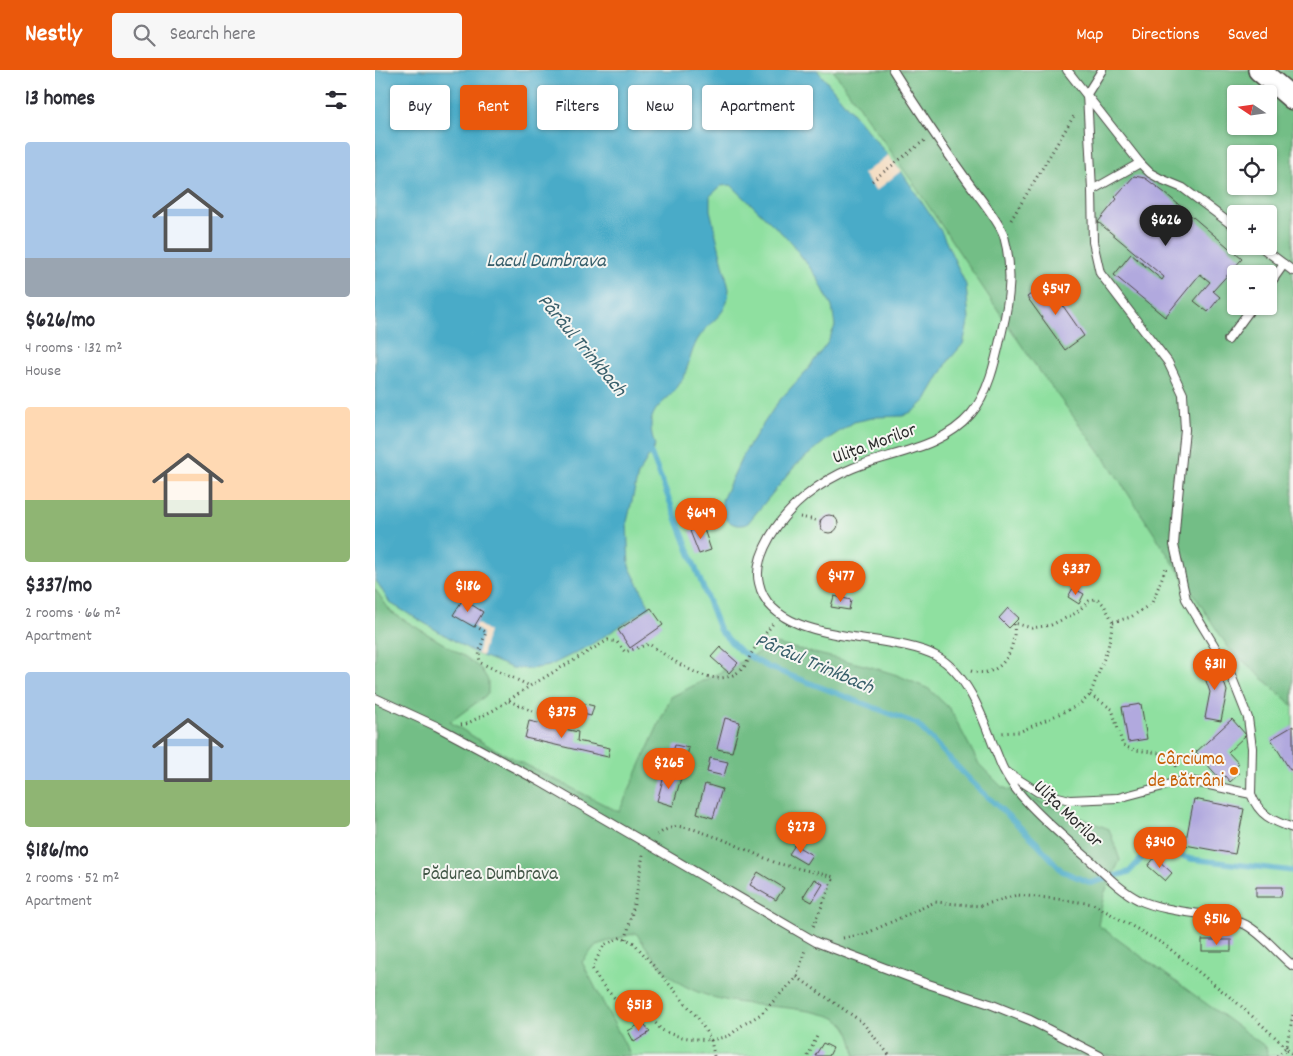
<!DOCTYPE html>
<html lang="en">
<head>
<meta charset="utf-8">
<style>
  :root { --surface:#fff; --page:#f7f7f7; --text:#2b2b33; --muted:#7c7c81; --accent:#ea580c }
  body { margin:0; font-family:Dekko,sans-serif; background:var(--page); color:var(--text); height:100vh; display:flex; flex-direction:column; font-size:19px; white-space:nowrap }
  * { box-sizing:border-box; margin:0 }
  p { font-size:16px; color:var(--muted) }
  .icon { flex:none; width:28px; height:28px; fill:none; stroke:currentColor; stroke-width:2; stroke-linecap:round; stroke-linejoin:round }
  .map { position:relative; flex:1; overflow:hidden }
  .sheet { display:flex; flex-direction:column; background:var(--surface); width:375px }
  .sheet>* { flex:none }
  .banner { position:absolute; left:15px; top:15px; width:475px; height:45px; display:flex; gap:10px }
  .needle { width:32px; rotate:283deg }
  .controls { position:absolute; left:852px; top:15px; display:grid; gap:10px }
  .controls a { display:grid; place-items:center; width:50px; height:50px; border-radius:5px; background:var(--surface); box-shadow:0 1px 4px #0004; font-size:25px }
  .price { position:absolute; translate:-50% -42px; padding:0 11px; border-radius:18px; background:var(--accent); color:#fff; font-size:16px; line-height:32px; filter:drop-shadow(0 1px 2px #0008) }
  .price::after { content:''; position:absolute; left:50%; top:30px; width:15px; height:11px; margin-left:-8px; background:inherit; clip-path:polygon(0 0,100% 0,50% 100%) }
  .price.active { background:#222; color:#fff }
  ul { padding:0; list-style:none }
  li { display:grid; align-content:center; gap:10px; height:265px; padding:0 25px }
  li span { display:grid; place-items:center; height:155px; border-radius:5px; color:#555 }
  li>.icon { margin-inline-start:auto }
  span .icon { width:90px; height:90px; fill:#fffc; stroke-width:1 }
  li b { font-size:21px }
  h2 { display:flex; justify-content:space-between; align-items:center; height:60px; padding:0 25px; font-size:21px }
  .tag { padding:0 18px; border-radius:5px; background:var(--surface); box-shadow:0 1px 4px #0004; font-size:18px; line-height:45px }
  .tag.active { background:var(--accent); color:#fff }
  header { display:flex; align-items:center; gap:30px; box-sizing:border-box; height:70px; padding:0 25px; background:var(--accent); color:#fff }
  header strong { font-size:24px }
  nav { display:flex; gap:28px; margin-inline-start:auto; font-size:18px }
  .search { width:350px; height:45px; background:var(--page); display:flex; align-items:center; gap:12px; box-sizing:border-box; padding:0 18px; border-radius:5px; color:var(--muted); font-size:19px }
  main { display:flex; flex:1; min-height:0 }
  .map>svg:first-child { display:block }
  .green { fill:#8fe0a0; stroke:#5d8666; fill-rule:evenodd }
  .forest { fill:#73be86; stroke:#4f7458; fill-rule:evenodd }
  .water { fill:#49abc8; stroke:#3a6b7a }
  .pier { fill:#f4dec4 }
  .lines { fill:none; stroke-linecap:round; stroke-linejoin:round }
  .stream { stroke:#49abc8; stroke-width:5.5 }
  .building { fill:#b1a9de }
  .service-casing { stroke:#494642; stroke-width:10 }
  .secondary-casing { stroke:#494642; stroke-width:24 }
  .path { stroke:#494642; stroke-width:3; stroke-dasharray:1 4; stroke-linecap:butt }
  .service { stroke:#fff; stroke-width:8 }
  .secondary { stroke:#fff; stroke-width:21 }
  .food-dot { fill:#e8710a; stroke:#f6f6f2; stroke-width:2 }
  .labels { text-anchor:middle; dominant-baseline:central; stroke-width:4; stroke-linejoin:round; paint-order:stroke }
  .street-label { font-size:19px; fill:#2b2b2b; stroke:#f6f6f2 }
  .food-label { font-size:19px; fill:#c56008; stroke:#f6f6f2; text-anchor:end }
  .park-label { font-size:19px; fill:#445848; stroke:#f6f6f2 }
  .water-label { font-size:20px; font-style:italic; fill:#375e6a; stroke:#f6f6f2 }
</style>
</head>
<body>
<header>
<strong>Nestly</strong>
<div class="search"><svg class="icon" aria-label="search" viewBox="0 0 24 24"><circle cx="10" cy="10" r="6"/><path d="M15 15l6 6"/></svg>Search here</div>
<nav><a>Map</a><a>Directions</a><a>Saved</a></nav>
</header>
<main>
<section class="sheet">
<h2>13 homes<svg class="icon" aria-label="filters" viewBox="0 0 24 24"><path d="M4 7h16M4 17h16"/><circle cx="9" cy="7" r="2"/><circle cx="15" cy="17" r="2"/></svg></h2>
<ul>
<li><span style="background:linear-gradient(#a9c7e8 75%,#9aa5b1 0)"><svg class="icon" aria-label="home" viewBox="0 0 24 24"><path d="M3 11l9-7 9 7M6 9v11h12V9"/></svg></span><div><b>$626/mo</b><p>4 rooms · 132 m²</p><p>House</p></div></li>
<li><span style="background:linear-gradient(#ffd9b3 60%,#8fb573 0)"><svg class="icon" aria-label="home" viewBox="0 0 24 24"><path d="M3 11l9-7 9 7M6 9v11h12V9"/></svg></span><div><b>$337/mo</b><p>2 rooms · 66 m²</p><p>Apartment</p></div></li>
<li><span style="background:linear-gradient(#a9c7e8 70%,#8fb573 0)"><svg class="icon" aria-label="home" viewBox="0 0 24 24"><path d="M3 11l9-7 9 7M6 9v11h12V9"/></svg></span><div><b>$186/mo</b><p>2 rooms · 52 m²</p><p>Apartment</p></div></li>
</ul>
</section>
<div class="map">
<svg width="918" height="986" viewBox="0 0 918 986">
  <rect width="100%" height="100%" fill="#f6f6f2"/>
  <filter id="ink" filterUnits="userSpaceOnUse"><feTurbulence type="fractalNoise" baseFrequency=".02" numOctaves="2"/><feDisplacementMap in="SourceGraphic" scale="10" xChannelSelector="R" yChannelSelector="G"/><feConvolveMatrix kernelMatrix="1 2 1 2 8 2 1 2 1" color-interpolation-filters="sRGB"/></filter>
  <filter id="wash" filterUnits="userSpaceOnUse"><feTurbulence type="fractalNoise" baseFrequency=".0096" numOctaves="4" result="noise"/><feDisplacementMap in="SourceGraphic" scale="20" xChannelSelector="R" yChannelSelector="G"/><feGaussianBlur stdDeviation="1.12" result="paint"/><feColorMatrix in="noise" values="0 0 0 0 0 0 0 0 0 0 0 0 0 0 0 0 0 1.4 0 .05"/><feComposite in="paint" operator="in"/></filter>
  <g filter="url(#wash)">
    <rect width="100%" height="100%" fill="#f4dec4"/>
    <path class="green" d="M0 0H847L875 24H861V56H894V40L918 60V135L894 174V144H861V176H893L876 204H861V228L831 278 823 504 918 583V986H180L125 835 0 753ZM861 84H894V116H861Z"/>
    <g class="forest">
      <path d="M458 0H918V636L853 577 735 396 655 288 536 110ZM861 24H894V56H861ZM861 84H894V116H861ZM861 144H894V176H861ZM861 204H894V236H861Z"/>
      <path d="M0 519 16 542 92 588 106 599 113 610V624L75 652 112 675 244 742 296 627 401 574 493 596 522 605 554 619 575 639 604 694 627 717 734 759 745 790 729 824 723 855 891 977 893 986H480C478 973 475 957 462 949 451 943 427 940 414 938 377 934 336 933 303 912 288 903 272 878 261 863L221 875 207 892 256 986H0Z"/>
    </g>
    <path class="water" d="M0 0H442L526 101 566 161 591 215 594 249 588 274 574 290 551 330 540 340 528 346 502 347 479 352 450 371 421 395 372 454C360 457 356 454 347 445V430L369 383 403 332 433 299 453 272 460 256 457 237 442 207 414 170 356 115 346 116 335 126V140L354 219C352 247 339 246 325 266 316 278 315 294 308 308 292 339 266 333 280 376L263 405 252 452 254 496 275 537 214 576 174 596 155 599 137 598 102 584 15 533 0 509Z"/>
    <g class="pier">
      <path d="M513 85 526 101 501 121 488 104Z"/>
      <path d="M101 553 114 561 107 586 102 584 107 563 99 557Z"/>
    </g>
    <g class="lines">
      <path class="stream" d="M271 378 276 383 345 561 365 581 393 597 542 654 596 711 662 773 687 801 716 813 754 802 769 786 787 779 816 789 918 801"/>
    </g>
    <g id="blocks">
      <g class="building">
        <path d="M759 106 770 108 790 123 867 189 838 221 845 227 833 242 819 231 835 212 825 204 790 247 739 205 756 184 787 210 789 207 723 152 742 129 740 127Z"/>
        <path d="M672 213 709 266 690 280 652 227Z"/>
        <circle cx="454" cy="454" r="9"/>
        <path d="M328 456 336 480 324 484 315 461Z"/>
        <path d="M698 518 709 524 704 534 693 527Z"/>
        <path d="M459 526 476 530 474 540 456 537Z"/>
        <path d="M88 529 108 542 99 557 78 545Z"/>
        <path d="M276 538 288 555 255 578 243 560Z"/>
        <path d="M633 538 644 548 634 558 624 548Z"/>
        <path d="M345 577 363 593 354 603 336 587Z"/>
        <path d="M842 591 852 621 846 651 830 648 835 622 826 597Z"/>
        <path d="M198 631 219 636 216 646 196 641Z"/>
        <path d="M766 634 772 669 753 672 747 637Z"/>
        <path d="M350 648 365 652 357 682 342 679Z"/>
        <path d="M857 649 871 665 853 682 864 694 859 698 864 704 855 712 850 706 846 710 821 682Z"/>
        <path d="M154 651 203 662 202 671 235 678 233 687 150 668Z"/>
        <path d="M918 656V699L915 700 896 669Z"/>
        <path d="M300 675 314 678 309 696 295 692Z"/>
        <path d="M335 688 353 692 349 706 332 702Z"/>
        <path d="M290 703 306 708 298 736 282 731Z"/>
        <path d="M330 714 347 719 338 748 322 743Z"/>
        <path d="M819 729 869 739 860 784 810 775Z"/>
        <path d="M420 775 437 785 431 794 414 784Z"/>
        <path d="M780 787 797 803 790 811 773 796Z"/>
        <path d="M383 802 409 818 401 830 375 815Z"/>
        <path d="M439 809 448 814 437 832 428 827Z"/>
        <path d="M881 817H907L906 827H881Z"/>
        <rect x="827" y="870" width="29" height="11"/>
        <path d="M268 952 275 962 259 972 253 961Z"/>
        <path d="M448 973 458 978 454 986H440Z"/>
      </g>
    </g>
  </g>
  <g filter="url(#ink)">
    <use href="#blocks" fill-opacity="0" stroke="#494642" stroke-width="1"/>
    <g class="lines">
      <g class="service-casing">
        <g id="service">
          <path d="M518 0C541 37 565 73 591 109 600 122 625 152 629 166 638 199 635 228 627 261 621 288 614 323 596 344 566 379 518 382 478 398 445 411 413 436 395 467 387 481 380 497 384 513 397 577 516 561 561 586 592 603 607 645 619 677 623 685 625 694 630 702 636 713 646 726 655 735 674 755 695 773 716 791 730 804 746 821 764 830 791 842 823 842 852 849 858 851 866 852 871 855 888 864 903 884 918 896"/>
          <path d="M692 0 765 93 775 103 786 109 808 118 861 158"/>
          <path d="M727 0 712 24 717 120 718 172 725 203 793 292 808 324 810 360 802 436 799 475 811 529 854 600 873 648 877 678 876 724"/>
          <path d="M717 120 765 93"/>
          <path d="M885 176 918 201"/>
          <path d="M894 215 909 194"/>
          <path d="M853 270 878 236"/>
          <path d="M0 628 61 656 164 711 441 872 547 912 615 934 655 950 725 986"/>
          <path d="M633 703 663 722 695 730 743 728 811 710 876 724C884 745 897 751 918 758"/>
        </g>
      </g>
      <g class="secondary-casing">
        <path id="secondary" d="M884 0 918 29"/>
      </g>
      <g class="path">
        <path d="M497 111 550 70"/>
        <path d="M636 150 700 44"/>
        <path d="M425 447 446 451"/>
        <path d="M738 552 756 547 777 533 791 498"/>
        <path d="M100 556 111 562C108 572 101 585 106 593L155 616"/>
        <path d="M596 601C626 610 642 579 639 553L657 558 676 555 701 543 714 531 720 529 725 531 729 535 738 552 733 578 715 625 704 635 644 662 625 663"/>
        <path d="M715 625 737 639 748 676 760 680 794 684 803 699"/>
        <path d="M134 631 158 641"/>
        <path d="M86 655 91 654 119 640 155 616 233 570 242 572 250 582 274 574C298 590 341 625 368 598 373 593 374 586 378 581 384 571 392 562 399 552"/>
        <path d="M282 765 290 760 302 756 318 759 347 769 401 793 459 807 438 857"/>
        <path d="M468 868 490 864 560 832 605 836 642 825 683 829 718 834 790 875 866 936 911 977 912 986"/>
        <path d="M251 869 262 821 268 784"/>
        <path d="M422 907 487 952 515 986"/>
        <path d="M918 945 911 977 918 985"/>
        <path d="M339 986 336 970C321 969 301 968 287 960 283 957 281 952 276 950 270 946 261 944 255 940 239 930 225 914 217 898L229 875 247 867 259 873 323 948 336 970 354 966 366 956 386 944 422 907 430 880"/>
        <path d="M433 986 443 964"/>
        <path d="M902 986 910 978"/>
      </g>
      <use href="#service" class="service"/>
      <use href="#secondary" class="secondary"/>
    </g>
  </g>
  <circle class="food-dot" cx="859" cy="701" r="5"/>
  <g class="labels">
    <g class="street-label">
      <text transform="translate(500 375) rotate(-20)">Ulița Morilor</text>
      <text transform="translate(692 745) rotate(44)">Ulița Morilor</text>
    </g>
    <g class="food-label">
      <text x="849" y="690">Cârciuma<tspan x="849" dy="22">de Bătrâni</tspan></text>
    </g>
    <g class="park-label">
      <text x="115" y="805">Pădurea Dumbrava</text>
    </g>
    <g class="water-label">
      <text x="171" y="192">Lacul Dumbrava</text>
      <text transform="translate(206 276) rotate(50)">Pârâul Trinkbach</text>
      <text transform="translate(439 595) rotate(23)">Pârâul Trinkbach</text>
    </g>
  </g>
</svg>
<div class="controls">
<a><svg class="needle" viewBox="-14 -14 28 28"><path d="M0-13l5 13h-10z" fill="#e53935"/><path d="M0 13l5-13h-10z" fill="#7c7c81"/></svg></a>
<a><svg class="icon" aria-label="locate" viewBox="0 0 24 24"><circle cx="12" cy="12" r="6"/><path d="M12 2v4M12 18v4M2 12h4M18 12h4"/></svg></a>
<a>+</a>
<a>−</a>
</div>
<b class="price active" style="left:791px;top:177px">$626</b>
<b class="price" style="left:681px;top:246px">$547</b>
<b class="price" style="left:326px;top:470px">$649</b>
<b class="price" style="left:701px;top:526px">$337</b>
<b class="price" style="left:466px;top:533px">$477</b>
<b class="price" style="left:93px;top:543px">$186</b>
<b class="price" style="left:840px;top:621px">$311</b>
<b class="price" style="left:187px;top:669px">$375</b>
<b class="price" style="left:294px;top:720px">$265</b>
<b class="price" style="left:426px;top:784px">$273</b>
<b class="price" style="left:785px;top:799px">$340</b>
<b class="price" style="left:842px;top:876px">$516</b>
<b class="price" style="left:264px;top:962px">$513</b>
<div class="banner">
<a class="tag">Buy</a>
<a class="tag active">Rent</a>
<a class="tag">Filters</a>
<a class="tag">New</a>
<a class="tag">Apartment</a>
</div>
</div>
</main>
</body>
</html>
